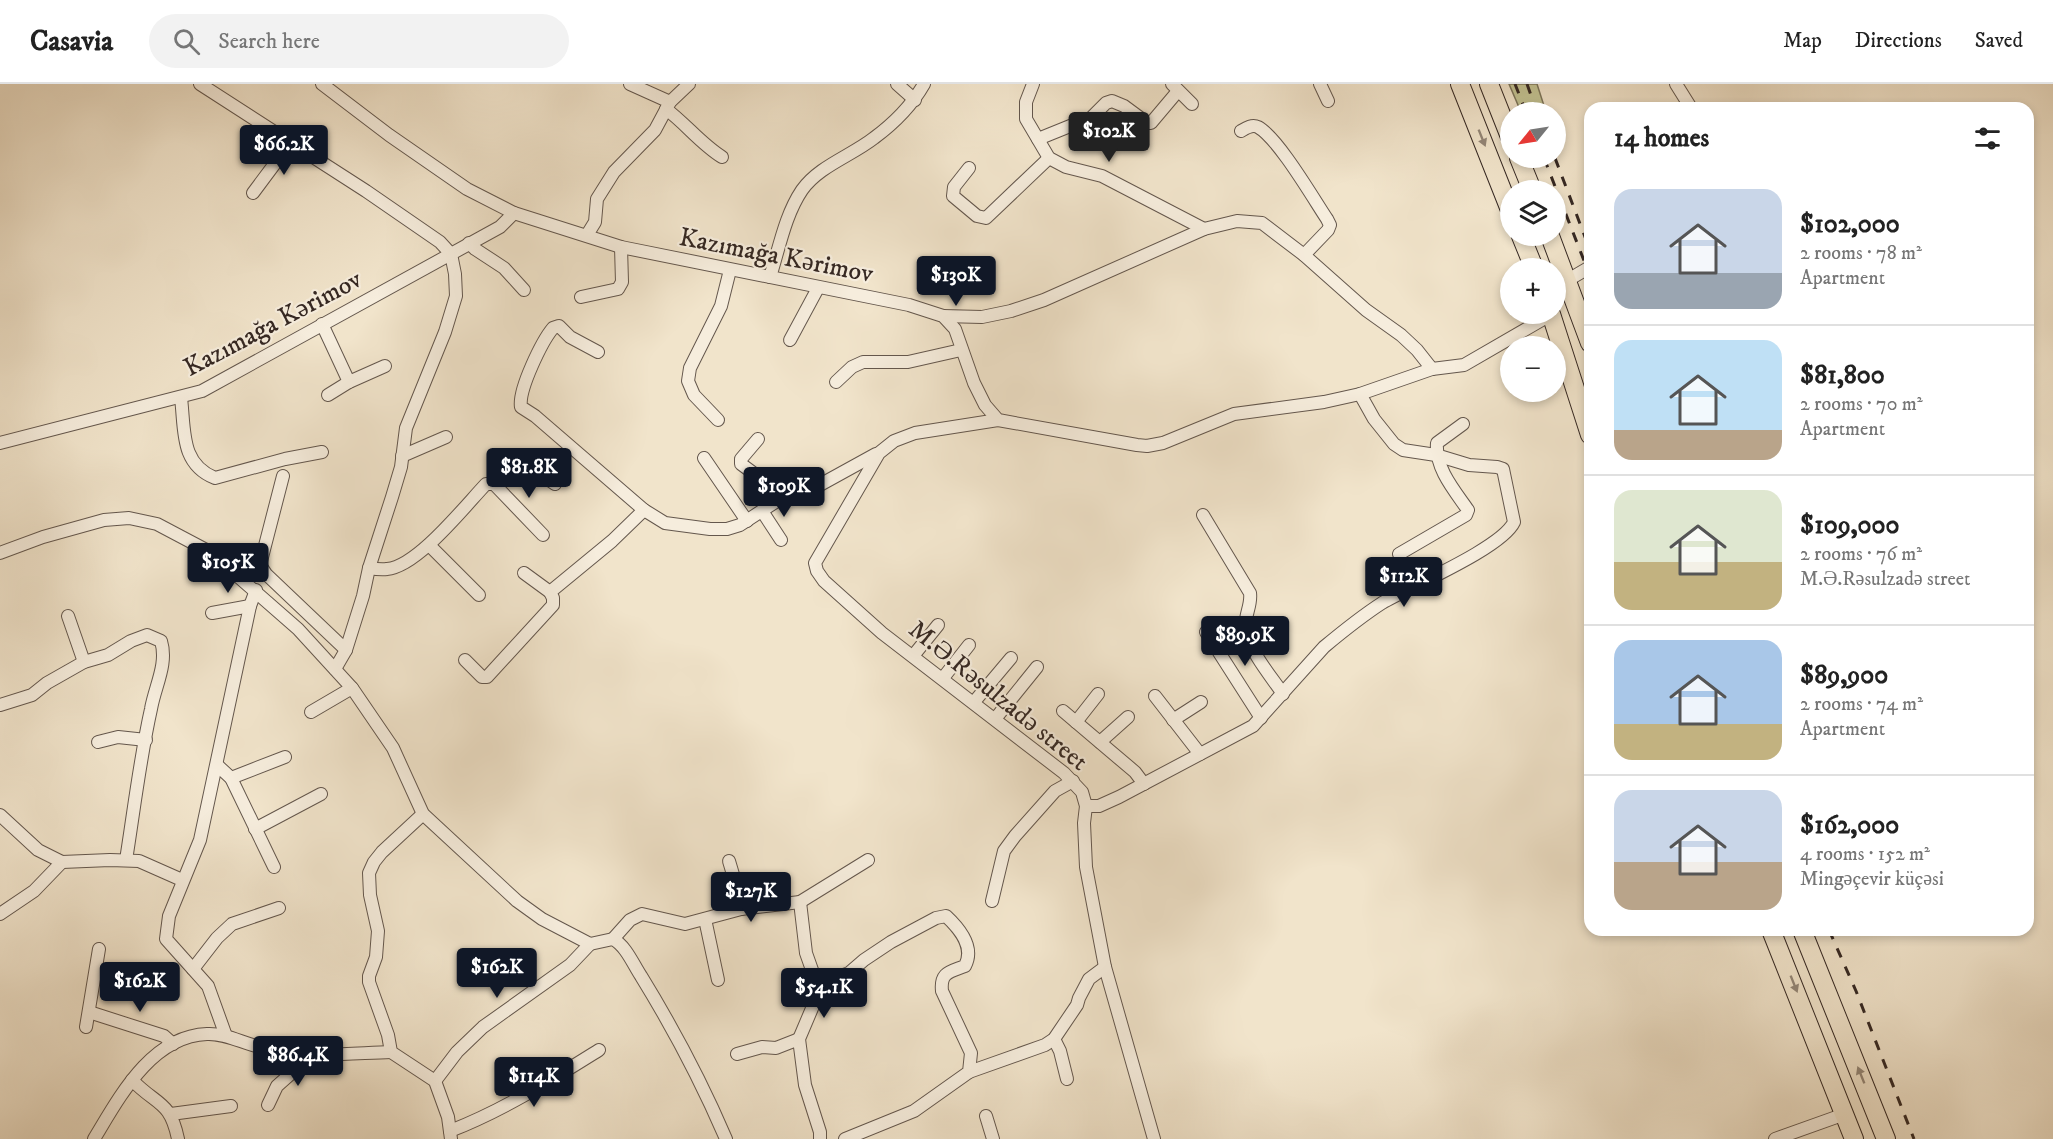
<!DOCTYPE html>
<html lang="en">
<head>
<meta charset="utf-8">
<style>
  :root { --surface:#fff; --page:#f2f2f2; --text:#222; --muted:#767676; --line:#e0e0e0; --accent:#111827 }
  body { margin:0; font-family:"IM FELL DW Pica",serif; background:var(--page); color:var(--text); height:100vh; display:flex; flex-direction:column; font-size:22px; white-space:nowrap }
  * { box-sizing:border-box; margin:0 }
  p { font-size:20px; color:var(--muted) }
  .icon { flex:none; width:33px; height:33px; fill:none; stroke:currentColor; stroke-width:2; stroke-linecap:round; stroke-linejoin:round }
  .map { position:relative; flex:1; overflow:hidden }
  .sheet { position:absolute; left:1584px; top:18px; width:450px; height:834px; display:flex; flex-direction:column; background:var(--surface); border-radius:18px; box-shadow:0 3px 9px #0003 }
  .sheet>* { flex:none }
  .needle { width:39px; rotate:240deg }
  .tools { position:absolute; left:1500px; top:18px; display:grid; gap:12px }
  .tools a { display:grid; place-items:center; width:66px; height:66px; border-radius:50%; background:var(--surface); box-shadow:0 3px 9px #0003; font-size:30px }
  .price { position:absolute; translate:-50% -51px; padding:0 14px; border-radius:6px; background:var(--accent); color:#fff; font-size:20px; line-height:39px; filter:drop-shadow(0 2px 3px #0008) }
  .price::after { content:''; position:absolute; left:50%; top:36px; width:18px; height:14px; margin-left:-9px; background:inherit; clip-path:polygon(0 0,100% 0,50% 100%) }
  .price.selected { background:#222; color:#fff }
  ul { padding:0; list-style:none }
  li { display:flex; align-items:center; gap:18px; height:150px; padding:0 30px }
  li+li { border-top:2px solid var(--line) }
  li span { display:grid; place-items:center; flex:none; width:168px; height:120px; border-radius:18px; color:#555 }
  li>.icon { margin-inline-start:auto }
  span .icon { width:72px; height:72px; fill:#fffc; stroke-width:1 }
  li b { font-size:26px }
  h2 { display:flex; justify-content:space-between; align-items:center; height:72px; padding:0 30px; font-size:26px }
  header { display:flex; align-items:center; gap:36px; box-sizing:border-box; height:84px; padding:0 30px; background:var(--surface); border-bottom:2px solid var(--line) }
  header strong { font-size:28px }
  nav { display:flex; gap:33px; margin-inline-start:auto; font-size:21px }
  .search { width:420px; height:54px; background:var(--page); display:flex; align-items:center; gap:15px; box-sizing:border-box; padding:0 21px; border-radius:33px; color:var(--muted); font-size:22px }
  .map>svg:first-child { display:block }
  .green { fill:#c2c292; stroke:#7c755a; stroke-width:1.5 }
  .lines { fill:none; stroke-linecap:round; stroke-linejoin:round }
  .minor-casing { stroke:#64574d; stroke-width:14 }
  .highway-casing { stroke:#352823; stroke-width:20 }
  .minor { stroke:#f6eddd; stroke-width:12 }
  .highway { stroke:#f1e4cb; stroke-width:18 }
  .rail { stroke:#352823; stroke-width:3; stroke-dasharray:10 10; stroke-linecap:butt }
  .oneway { fill:#938677 }
  .labels { text-anchor:middle; dominant-baseline:central; stroke-width:4.5; stroke-linejoin:round; paint-order:stroke }
  .street-label { font-size:26px; fill:#352823; stroke:#f6eddd }
</style>
</head>
<body>
<header>
<strong>Casavia</strong>
<div class="search"><svg class="icon" aria-label="search" viewBox="0 0 24 24"><circle cx="10" cy="10" r="6"/><path d="M15 15l6 6"/></svg>Search here</div>
<nav><a>Map</a><a>Directions</a><a>Saved</a></nav>
</header>
<div class="map">
<svg width="2053" height="1055" viewBox="0 0 2053 1055">
  <rect width="100%" height="100%" fill="#f1e4cb"/>
  <filter id="stains"><feTurbulence type="fractalNoise" baseFrequency=".00333" numOctaves="4"/><feColorMatrix values="0 0 0 0 .2 0 0 0 0 .09 0 0 0 0 .02 0 0 0 .5 -.17"/></filter>
  <radialGradient id="worn" r=".72"><stop offset=".6" stop-color="#630" stop-opacity="0"/><stop offset="1" stop-color="#630" stop-opacity=".3"/></radialGradient>
  <path class="green" d="M1509 0H1537L1546 28H1521Z"/>
  <g class="lines">
    <g class="minor-casing">
      <g id="minor">
        <path d="M200 0 366 107 440 158 451 170 455 190 456 212 445 248 406 344 401 383 392 413 369 484 363 512 346 566 335 585"/>
        <path d="M322 0 389 51 467 105 514 129 621 163 909 221 943 232 955 245 974 299 985 321 998 336 1137 361 1147 362 1163 359 1234 330 1324 318 1360 310 1432 285 1464 281 1552 230"/>
        <path d="M630 0 670 18"/>
        <path d="M897 0 915 16"/>
        <path d="M1033 0 1026 18V35L1049 74 1066 83 1102 92 1204 145"/>
        <path d="M1172 0 1192 20"/>
        <path d="M1320 0 1328 17"/>
        <path d="M1676 0 1691 24"/>
        <path d="M666 25C686 40 701 60 722 73"/>
        <path d="M1241 47C1246 44 1252 40 1258 43 1278 54 1313 114 1327 135L1330 141 1328 146 1304 171"/>
        <path d="M1038 55 1075 40 1086 39 1106 19 1112 17 1124 22 1147 39H1151L1178 7"/>
        <path d="M969 84 954 103 953 112 977 132 986 134 1049 74"/>
        <path d="M253 109 291 58"/>
        <path d="M587 151 595 138 597 115 614 88 655 46 670 18 689 0"/>
        <path d="M469 159 475 165 504 184 524 206"/>
        <path d="M770 193C779 165 785 131 802 106 819 82 851 72 874 54 893 40 912 21 924 0"/>
        <path d="M1568 196 1590 183"/>
        <path d="M581 213 618 205 622 198 621 163"/>
        <path d="M943 232 982 233 1011 227 1044 216 1204 145 1237 137 1262 139 1304 171 1366 226 1401 251 1417 266 1432 285"/>
        <path d="M322 240 349 298"/>
        <path d="M790 256 818 204"/>
        <path d="M598 268 570 253 559 242 553 244C542 257 518 306 521 323L535 332 644 426 665 439 710 445H727L740 441 780 415 807 408 876 370"/>
        <path d="M836 298 852 283 863 278H908L961 266"/>
        <path d="M328 311 349 298 385 282"/>
        <path d="M181 314C185 346 180 380 215 394L285 375 322 368"/>
        <path d="M718 336 694 311 688 297 690 284 721 222 730 186"/>
        <path d="M998 336 915 349 894 357 879 369 815 479 817 487 824 497 882 549 1064 689 1082 708 1086 722 1084 739 1086 783 1105 883 1154 1055"/>
        <path d="M758 355 741 375V380L767 399 780 415"/>
        <path d="M0 359 202 307 500 143 514 129"/>
        <path d="M402 372 446 353"/>
        <path d="M704 374 747 437"/>
        <path d="M283 392 260 481 266 490 346 566"/>
        <path d="M494 400 543 451"/>
        <path d="M762 427 781 456"/>
        <path d="M1203 431 1250 509C1252 522 1243 533 1246 547 1251 569 1270 591 1283 610"/>
        <path d="M429 461 479 511"/>
        <path d="M0 469 43 453 104 436 129 434 157 440 210 468 298 545 352 604 393 664 423 730 517 817 542 835 590 860 613 855C626 862 633 880 641 892 673 944 702 999 726 1055"/>
        <path d="M1399 470 1466 431 1468 426C1454 406 1435 384 1437 359L1463 340"/>
        <path d="M369 484C375 485 381 486 387 485 417 483 465 422 486 400H494L521 380 532 384 555 400"/>
        <path d="M524 489 550 508"/>
        <path d="M212 529 250 522"/>
        <path d="M68 532 84 578"/>
        <path d="M1206 548 1261 634"/>
        <path d="M913 572 938 541"/>
        <path d="M465 576 482 593H487L553 521V514L550 508 612 457 644 426"/>
        <path d="M943 594 969 561"/>
        <path d="M1155 612 1200 670"/>
        <path d="M974 618 1011 574"/>
        <path d="M0 621 32 611 47 599 84 578 108 571 131 557 147 551 161 557C168 580 155 602 151 625 140 674 134 726 126 776"/>
        <path d="M1063 627 1135 688 1144 700"/>
        <path d="M311 628 352 604"/>
        <path d="M995 635 1037 583"/>
        <path d="M1173 636 1201 618"/>
        <path d="M1076 638 1098 610"/>
        <path d="M98 658 118 653 146 656"/>
        <path d="M1100 658 1128 633"/>
        <path d="M217 681 231 694 274 783"/>
        <path d="M231 694 285 673"/>
        <path d="M1086 722H1099L1119 713 1253 642 1324 563C1342 548 1362 532 1382 519 1411 502 1502 464 1514 438L1503 385 1497 383 1469 381 1436 371 1403 366 1394 360 1374 335 1360 310"/>
        <path d="M423 730 382 768 374 778 369 789 370 811 378 847 376 873 369 892V898L388 951 391 968 435 997 448 1033 451 1055"/>
        <path d="M0 731 38 766 62 778 110 776 139 777 182 796"/>
        <path d="M255 745 321 710"/>
        <path d="M729 777 737 804 741 825"/>
        <path d="M992 817 1004 767 1015 752 1055 707 1073 697"/>
        <path d="M800 818 806 869 817 900 813 922 799 955 805 1001 820 1048V1055"/>
        <path d="M0 830 34 807 62 778"/>
        <path d="M705 835 718 896"/>
        <path d="M613 855 630 836 642 830 685 840 741 825 800 818 868 776"/>
        <path d="M193 885 217 854 232 840 279 824"/>
        <path d="M817 900 849 889 864 876 891 858 936 834 946 832C960 845 975 863 965 882 950 888 940 888 942 907L971 969 969 988 914 1027 845 1055"/>
        <path d="M89 928 164 952 173 960"/>
        <path d="M86 943 99 865"/>
        <path d="M226 952 208 902 166 855 169 832 200 756 250 522 256 506"/>
        <path d="M1054 955 1060 967 1067 995"/>
        <path d="M737 970 762 963 776 964 799 955"/>
        <path d="M969 988 1045 961 1054 955 1077 921 1079 914 1089 895 1105 883"/>
        <path d="M132 996C157 1022 170 1016 178 1055"/>
        <path d="M435 997 457 968 483 943 570 881 590 860"/>
        <path d="M268 1021 277 1002 295 986 307 971"/>
        <path d="M171 1030 231 1022"/>
        <path d="M986 1032 993 1055"/>
        <path d="M450 1047C504 1026 551 996 599 966"/>
        <path d="M94 1055C119 1014 151 952 207 950 225 949 242 959 260 963 268 966 278 967 286 968 321 973 356 969 391 968"/>
        <path d="M1775 1055 1845 1030"/>
      </g>
    </g>
    <g class="highway-casing">
      <g id="highway">
        <path d="M1460 0 1510 126"/>
        <path d="M1489 0 1510 53"/>
        <path d="M1519 74 1532 106"/>
        <path d="M1521 152 1534 184"/>
        <path d="M1550 152 1590 259"/>
        <path d="M1551 230 1590 351"/>
        <path d="M1771 846 1854 1055"/>
        <path d="M1802 846 1886 1055"/>
      </g>
    </g>
    <use href="#minor" class="minor"/>
    <use href="#highway" class="highway"/>
    <g class="rail">
      <path d="M1515 0 1526 28"/>
      <path d="M1527 0 1537 28"/>
      <path d="M1544 74 1590 192"/>
      <path d="M1555 74 1590 166"/>
      <path d="M1829 846 1856 907 1914 1055"/>
    </g>
  </g>
  <defs><path id="oneway-solid" d="M-6-.8H1V-3.2L6.5 0L1 3.2V.8H-6Z" transform="scale(1.5)"/></defs>
  <g class="oneway">
    <use href="#oneway-solid" transform="translate(1482 54) rotate(68)"/>
    <use href="#oneway-solid" transform="translate(1794 900) rotate(68)"/>
    <use href="#oneway-solid" transform="translate(1861 991) rotate(-112)"/>
  </g>
  <g class="labels">
    <g class="street-label">
      <text transform="translate(776 172) rotate(11)">Kazımağa Kərimov</text>
      <text transform="translate(273 240) rotate(-28)">Kazımağa Kərimov</text>
      <text transform="translate(998 612) rotate(39)">M.Ə.Rəsulzadə street</text>
    </g>
  </g>
  <rect width="100%" height="100%" filter="url(#stains)"/>
  <rect width="100%" height="100%" fill="url(#worn)"/>
</svg>
<div class="tools">
<a><svg class="needle" viewBox="-14 -14 28 28"><path d="M0-13l5 13h-10z" fill="#e53935"/><path d="M0 13l5-13h-10z" fill="#767676"/></svg></a>
<a><svg class="icon" aria-label="layers" viewBox="0 0 24 24"><path d="M12 4l9 5-9 5-9-5zM3 14l9 5 9-5"/></svg></a>
<a>+</a>
<a>−</a>
</div>
<b class="price selected" style="left:1109px;top:79px">$102K</b>
<b class="price" style="left:284px;top:92px">$66.2K</b>
<b class="price" style="left:956px;top:223px">$130K</b>
<b class="price" style="left:529px;top:415px">$81.8K</b>
<b class="price" style="left:784px;top:434px">$109K</b>
<b class="price" style="left:228px;top:510px">$105K</b>
<b class="price" style="left:1404px;top:524px">$112K</b>
<b class="price" style="left:1245px;top:583px">$89.9K</b>
<b class="price" style="left:751px;top:839px">$127K</b>
<b class="price" style="left:497px;top:915px">$162K</b>
<b class="price" style="left:140px;top:929px">$162K</b>
<b class="price" style="left:824px;top:935px">$54.1K</b>
<b class="price" style="left:298px;top:1003px">$86.4K</b>
<b class="price" style="left:534px;top:1024px">$114K</b>
<section class="sheet">
<h2>14 homes<svg class="icon" aria-label="filters" viewBox="0 0 24 24"><path d="M4 7h16M4 17h16"/><circle cx="9" cy="7" r="2"/><circle cx="15" cy="17" r="2"/></svg></h2>
<ul>
<li><span style="background:linear-gradient(#c9d6e8 70%,#9aa5b1 0)"><svg class="icon" aria-label="home" viewBox="0 0 24 24"><path d="M3 11l9-7 9 7M6 9v11h12V9"/></svg></span><div><b>$102,000</b><p>2 rooms · 78 m²</p><p>Apartment</p></div></li>
<li><span style="background:linear-gradient(#bfe0f5 75%,#b9a48a 0)"><svg class="icon" aria-label="home" viewBox="0 0 24 24"><path d="M3 11l9-7 9 7M6 9v11h12V9"/></svg></span><div><b>$81,800</b><p>2 rooms · 70 m²</p><p>Apartment</p></div></li>
<li><span style="background:linear-gradient(#dfe7d0 60%,#c2b280 0)"><svg class="icon" aria-label="home" viewBox="0 0 24 24"><path d="M3 11l9-7 9 7M6 9v11h12V9"/></svg></span><div><b>$109,000</b><p>2 rooms · 76 m²</p><p>M.Ə.Rəsulzadə street</p></div></li>
<li><span style="background:linear-gradient(#a9c7e8 70%,#c2b280 0)"><svg class="icon" aria-label="home" viewBox="0 0 24 24"><path d="M3 11l9-7 9 7M6 9v11h12V9"/></svg></span><div><b>$89,900</b><p>2 rooms · 74 m²</p><p>Apartment</p></div></li>
<li><span style="background:linear-gradient(#c9d6e8 60%,#b9a48a 0)"><svg class="icon" aria-label="home" viewBox="0 0 24 24"><path d="M3 11l9-7 9 7M6 9v11h12V9"/></svg></span><div><b>$162,000</b><p>4 rooms · 152 m²</p><p>Mingəçevir küçəsi</p></div></li>
</ul>
</section>
</div>
</body>
</html>
